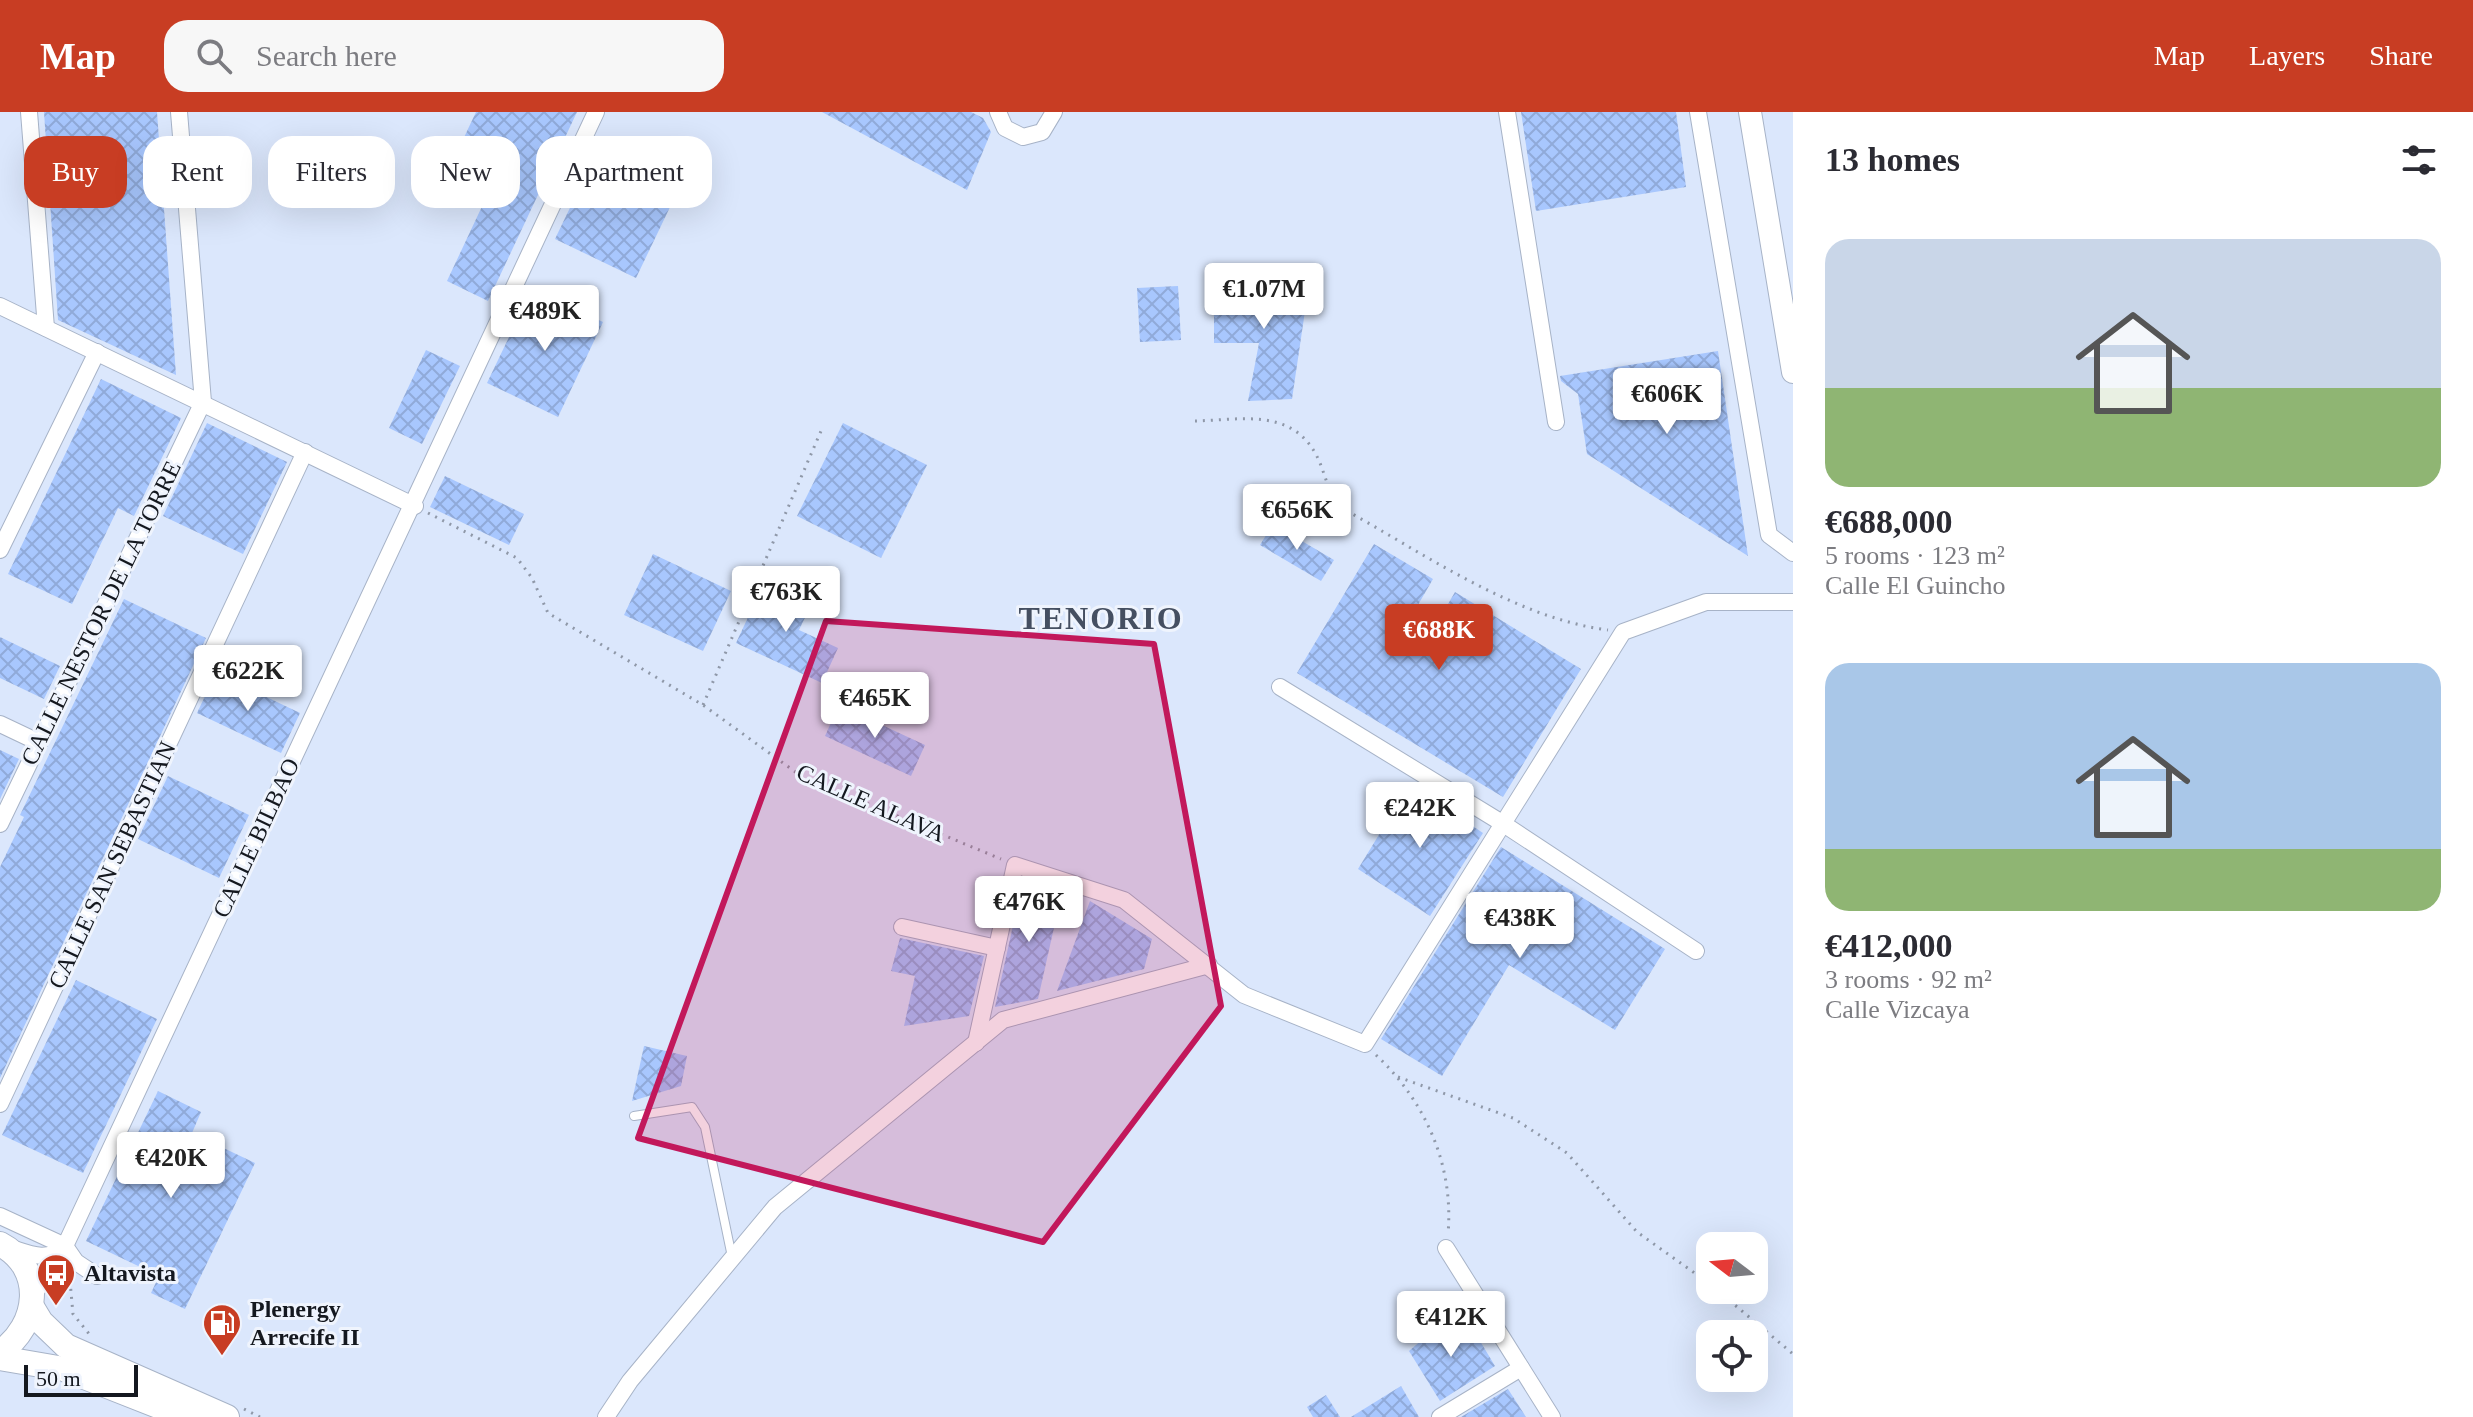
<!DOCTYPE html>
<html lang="en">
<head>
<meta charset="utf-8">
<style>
  :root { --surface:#fff; --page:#f7f7f7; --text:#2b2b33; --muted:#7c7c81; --accent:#c83d23 }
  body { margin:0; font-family:"Times New Roman",serif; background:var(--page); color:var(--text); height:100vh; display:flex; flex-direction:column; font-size:30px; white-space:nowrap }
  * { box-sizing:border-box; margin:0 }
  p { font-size:26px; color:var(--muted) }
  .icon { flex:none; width:44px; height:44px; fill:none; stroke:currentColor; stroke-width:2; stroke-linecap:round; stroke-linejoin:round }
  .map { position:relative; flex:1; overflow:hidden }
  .details { display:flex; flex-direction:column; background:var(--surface); width:680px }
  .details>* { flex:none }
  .top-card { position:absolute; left:24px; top:24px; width:760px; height:72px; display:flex; gap:16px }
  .needle { width:52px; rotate:286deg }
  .tools { position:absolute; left:1696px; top:1120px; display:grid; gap:16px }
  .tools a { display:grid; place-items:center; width:72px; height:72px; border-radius:16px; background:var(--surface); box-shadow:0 8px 32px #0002; font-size:40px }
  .scale { position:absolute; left:24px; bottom:20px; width:114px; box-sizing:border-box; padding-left:8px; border:4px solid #14181f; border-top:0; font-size:22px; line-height:28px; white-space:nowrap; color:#14181f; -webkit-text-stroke:6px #eff4fd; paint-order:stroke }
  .price { position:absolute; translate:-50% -68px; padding:0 18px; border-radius:8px; background:#fff; color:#222; font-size:26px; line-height:52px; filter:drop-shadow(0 2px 4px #0008) }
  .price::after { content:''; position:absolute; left:50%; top:48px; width:24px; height:18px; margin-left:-12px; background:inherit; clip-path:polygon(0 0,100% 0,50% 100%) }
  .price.current { background:var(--accent); color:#fff }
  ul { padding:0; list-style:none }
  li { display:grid; align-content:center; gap:16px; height:424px; padding:0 32px }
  li span { display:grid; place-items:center; height:248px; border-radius:24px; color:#555 }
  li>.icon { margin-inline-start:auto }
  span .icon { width:144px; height:144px; fill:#fffc; stroke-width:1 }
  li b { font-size:34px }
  h2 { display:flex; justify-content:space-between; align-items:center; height:96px; padding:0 32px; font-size:34px }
  .tag { padding:0 28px; border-radius:24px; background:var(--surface); box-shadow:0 8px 32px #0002; font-size:28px; line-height:72px }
  .tag.current { background:var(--accent); color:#fff }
  header { display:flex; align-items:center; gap:48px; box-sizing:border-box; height:112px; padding:0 40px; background:var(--accent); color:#fff }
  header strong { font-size:38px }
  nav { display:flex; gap:44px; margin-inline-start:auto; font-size:28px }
  .search { width:560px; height:72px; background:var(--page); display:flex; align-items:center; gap:20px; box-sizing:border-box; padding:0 28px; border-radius:24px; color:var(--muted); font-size:30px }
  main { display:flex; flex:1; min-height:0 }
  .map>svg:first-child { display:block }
  .building { fill:url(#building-cross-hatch) }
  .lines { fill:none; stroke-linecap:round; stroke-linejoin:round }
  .lane-casing { stroke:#a7b3c7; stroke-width:10 }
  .street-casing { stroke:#a7b3c7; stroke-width:18 }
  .secondary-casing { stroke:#a7b3c7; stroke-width:24 }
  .primary-casing { stroke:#a7b3c7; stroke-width:26 }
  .path { stroke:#8f98a8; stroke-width:3; stroke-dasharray:2 6; stroke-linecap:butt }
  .lane { stroke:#fff; stroke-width:8 }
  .street { stroke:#fff; stroke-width:16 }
  .secondary { stroke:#fff; stroke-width:22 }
  .primary { stroke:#fff; stroke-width:24 }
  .marked { fill:#c2185b; fill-opacity:0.2; stroke:#c2185b; stroke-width:6; stroke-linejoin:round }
  .labels { text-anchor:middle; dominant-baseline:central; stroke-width:6; stroke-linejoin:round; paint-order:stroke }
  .street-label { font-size:24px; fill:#14181f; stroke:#eff4fd }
  .poi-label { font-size:24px; font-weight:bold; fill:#14181f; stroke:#eff4fd; text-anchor:start }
  .district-label { font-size:32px; font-weight:bold; letter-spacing:2px; fill:#454f61; stroke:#eff4fd }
</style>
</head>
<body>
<header>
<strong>Map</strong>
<div class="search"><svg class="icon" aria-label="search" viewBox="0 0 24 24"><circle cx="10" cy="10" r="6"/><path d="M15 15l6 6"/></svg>Search here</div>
<nav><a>Map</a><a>Layers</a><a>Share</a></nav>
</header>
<main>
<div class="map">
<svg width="1793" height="1305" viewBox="0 0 1793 1305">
  <defs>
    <pattern id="building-cross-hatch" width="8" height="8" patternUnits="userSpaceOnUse" patternTransform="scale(2)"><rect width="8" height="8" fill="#a8c7fe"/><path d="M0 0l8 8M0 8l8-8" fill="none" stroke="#90aad9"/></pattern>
  </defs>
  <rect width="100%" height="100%" fill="#dbe7fc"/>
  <g class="building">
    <path d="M44 0H157L176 263 58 208Z"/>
    <path d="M476 0H577L488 189 447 169 485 88 443 70Z"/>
    <path d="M822 0H971L983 6 991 20 967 78Z"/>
    <path d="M1521 0H1676L1686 75 1536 99Z"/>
    <path d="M602 29 683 68 636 166 555 127Z"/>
    <path d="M1214 172H1309L1292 287 1248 289 1259 231H1214Z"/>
    <path d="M1178 174 1181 228 1140 230 1137 176Z"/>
    <path d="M532 177 603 210 558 305 487 271Z"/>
    <path d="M426 238 460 254 422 332 389 316Z"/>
    <path d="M1718 239 1748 444 1587 342 1578 282 1561 269 1560 264Z"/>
    <path d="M101 267 181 306 134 404 118 396 72 492 8 462Z"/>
    <path d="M207 311 287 350 243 442 163 404Z"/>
    <path d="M843 311 927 353 881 446 797 404Z"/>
    <path d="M445 364 524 402 509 433 430 395Z"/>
    <path d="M1273 412 1334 448 1321 469 1260 433Z"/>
    <path d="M1374 432 1433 467 1415 498 1437 511 1455 480 1581 557 1503 685 1297 561Z"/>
    <path d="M653 442 731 479 703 539 624 503Z"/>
    <path d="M765 469 812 491 799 518 838 536 822 571 736 531Z"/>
    <path d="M124 487 206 526 0 966V755L24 705 20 703Z"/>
    <path d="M0 525 60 554 44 587 0 566Z"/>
    <path d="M216 561 300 601 281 641 197 601Z"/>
    <path d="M839 593 925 633 911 664 825 624Z"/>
    <path d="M0 638 19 647 0 687Z"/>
    <path d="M168 664 249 703 219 766 138 727Z"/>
    <path d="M1410 672 1483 721 1430 804 1358 757Z"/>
    <path d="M1501 735 1665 837 1615 918 1509 853 1442 964 1381 927Z"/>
    <path d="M1023 768 1062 780 1038 887 995 895Z"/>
    <path d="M1090 789 1152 827 1144 857 1057 879Z"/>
    <path d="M900 826 984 844 969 904 904 914 915 864 891 859Z"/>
    <path d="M76 868 157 907 83 1061 2 1023Z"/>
    <path d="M644 934 687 944 681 974 632 989Z"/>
    <path d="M158 979 201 1000 192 1021 255 1051 185 1197 151 1181 159 1164 86 1129Z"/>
    <path d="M1445 1208 1457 1223 1471 1214 1495 1254 1440 1289 1409 1239Z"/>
    <path d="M1401 1274 1419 1305H1351Z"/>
    <path d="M1508 1277 1526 1305H1461Z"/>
    <path d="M1326 1283 1340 1305H1313L1307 1295Z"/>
  </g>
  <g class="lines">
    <g class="lane-casing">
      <path id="lane" d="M634 1004 692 995 705 1015 732 1145"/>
    </g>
    <g class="street-casing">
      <g id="street">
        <path d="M29 0 46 216"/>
        <path d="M998 0 1005 16 1023 25 1042 20 1054 0"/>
        <path d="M1507 0 1556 310"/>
        <path d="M1698 0 1769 423 1793 441"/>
        <path d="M0 194 415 394"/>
        <path d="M0 438 97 240"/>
        <path d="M1280 575 1502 711 1696 839"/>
        <path d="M0 612 38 630"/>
        <path d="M0 712 203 290 179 0"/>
        <path d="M902 815 997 836"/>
        <path d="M976 931 1015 753 1124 788 1244 883 1365 932 1623 520 1706 490H1793"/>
        <path d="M0 992 305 340"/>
        <path d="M0 1104 65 1134 76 1150 97 1164"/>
        <path d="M8 1135C30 1142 47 1151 65 1134L596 0"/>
        <path d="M1446 1136 1552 1305"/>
        <path d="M33 1185C43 1165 54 1155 76 1150"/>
        <path d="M606 1305 630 1269 775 1095 1003 908 1209 853"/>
        <path d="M1440 1305 1521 1256"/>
      </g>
    </g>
    <g class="secondary-casing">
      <path id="secondary" d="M1750 0 1793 260"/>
    </g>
    <g class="primary-casing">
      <g id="primary">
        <path d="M0 1132C46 1156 39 1214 0 1240"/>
        <path d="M32 1195 41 1210 66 1234 227 1305"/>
        <path d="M0 1246 64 1257 186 1305"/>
      </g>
    </g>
    <g class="path">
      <path d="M1195 309C1238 308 1288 296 1314 339 1325 357 1326 378 1340 395 1422 440 1514 506 1608 518"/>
      <path d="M428 401 517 446 532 466 548 501 703 593 801 664 1001 747"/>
      <path d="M703 593 821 319"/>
      <path d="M1376 943C1426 990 1454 1054 1448 1122"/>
      <path d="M1398 965 1513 1006 1567 1041 1637 1120 1710 1172"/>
      <path d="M70 1169 73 1202 90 1223"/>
      <path d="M1717 1178 1793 1242"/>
      <path d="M244 1297 260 1305"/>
    </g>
    <use href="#lane" class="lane"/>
    <use href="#street" class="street"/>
    <use href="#secondary" class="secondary"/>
    <use href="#primary" class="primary"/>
  </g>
  <path class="marked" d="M826 509 1154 532 1221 894 1043 1130 638 1026Z"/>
  <defs>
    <g id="bus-pin" transform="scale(2)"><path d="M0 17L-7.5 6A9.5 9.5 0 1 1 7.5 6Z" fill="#c83d23" stroke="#eff4fd"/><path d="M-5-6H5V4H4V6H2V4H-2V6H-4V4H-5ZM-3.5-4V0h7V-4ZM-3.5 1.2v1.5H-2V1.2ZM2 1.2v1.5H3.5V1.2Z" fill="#fff"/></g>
    <g id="fuel-pin" transform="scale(2)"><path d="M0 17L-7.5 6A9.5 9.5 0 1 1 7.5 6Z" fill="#c83d23" stroke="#eff4fd"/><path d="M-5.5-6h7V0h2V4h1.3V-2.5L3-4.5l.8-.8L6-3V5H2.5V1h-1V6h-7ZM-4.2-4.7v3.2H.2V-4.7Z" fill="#fff"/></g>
  </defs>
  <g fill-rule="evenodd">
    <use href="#bus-pin" x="56" y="1161"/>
    <use href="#fuel-pin" x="222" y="1211"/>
  </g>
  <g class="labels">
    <g class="street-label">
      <text transform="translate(101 501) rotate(-64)">CALLE NESTOR DE LA TORRE</text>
      <text transform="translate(871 691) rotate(24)">CALLE ALAVA</text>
      <text transform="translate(256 726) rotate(-65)">CALLE BILBAO</text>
      <text transform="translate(112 753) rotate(-65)">CALLE SAN SEBASTIAN</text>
    </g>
    <g class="poi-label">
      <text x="84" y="1161">Altavista</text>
      <text x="250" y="1197">Plenergy<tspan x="250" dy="28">Arrecife II</tspan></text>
    </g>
    <g class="district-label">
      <text x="1101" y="506">TENORIO</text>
    </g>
  </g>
</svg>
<div class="tools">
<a><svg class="needle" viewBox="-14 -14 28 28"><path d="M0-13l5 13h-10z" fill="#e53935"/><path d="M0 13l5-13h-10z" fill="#7c7c81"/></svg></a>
<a><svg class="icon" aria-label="locate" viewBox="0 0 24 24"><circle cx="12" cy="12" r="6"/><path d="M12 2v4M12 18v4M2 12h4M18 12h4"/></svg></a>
</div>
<div class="scale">50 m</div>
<b class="price" style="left:1264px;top:219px">€1.07M</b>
<b class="price" style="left:545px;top:241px">€489K</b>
<b class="price" style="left:1667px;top:324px">€606K</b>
<b class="price" style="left:1297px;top:440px">€656K</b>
<b class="price" style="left:786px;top:522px">€763K</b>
<b class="price current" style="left:1439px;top:560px">€688K</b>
<b class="price" style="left:248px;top:601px">€622K</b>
<b class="price" style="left:875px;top:628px">€465K</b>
<b class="price" style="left:1420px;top:738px">€242K</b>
<b class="price" style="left:1029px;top:832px">€476K</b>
<b class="price" style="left:1520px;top:848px">€438K</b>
<b class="price" style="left:171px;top:1088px">€420K</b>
<b class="price" style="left:1451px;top:1247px">€412K</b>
<div class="top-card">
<a class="tag current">Buy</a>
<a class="tag">Rent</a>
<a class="tag">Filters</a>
<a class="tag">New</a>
<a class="tag">Apartment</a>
</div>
</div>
<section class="details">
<h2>13 homes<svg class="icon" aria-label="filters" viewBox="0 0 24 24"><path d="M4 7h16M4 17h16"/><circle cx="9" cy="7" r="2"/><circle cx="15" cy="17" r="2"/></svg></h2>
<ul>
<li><span style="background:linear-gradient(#c9d6e8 60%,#8fb573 0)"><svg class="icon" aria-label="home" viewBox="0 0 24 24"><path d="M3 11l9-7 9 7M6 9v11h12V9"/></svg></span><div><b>€688,000</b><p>5 rooms · 123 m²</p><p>Calle El Guincho</p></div></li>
<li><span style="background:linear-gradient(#a9c7e8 75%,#8fb573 0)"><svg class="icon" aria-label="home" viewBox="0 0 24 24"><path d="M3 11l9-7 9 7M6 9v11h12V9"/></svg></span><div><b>€412,000</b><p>3 rooms · 92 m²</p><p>Calle Vizcaya</p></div></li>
</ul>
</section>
</main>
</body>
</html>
